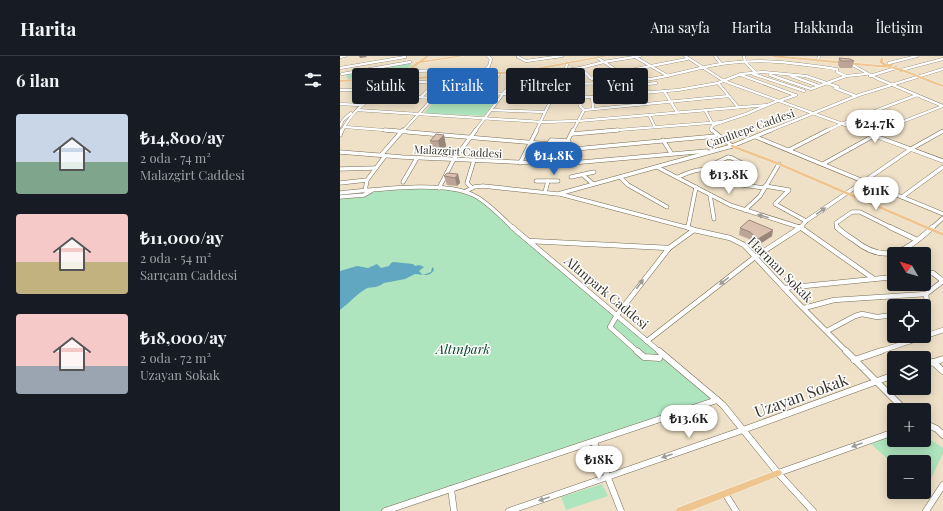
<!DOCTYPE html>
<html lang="tr">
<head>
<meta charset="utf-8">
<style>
  :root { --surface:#171b24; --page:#20242c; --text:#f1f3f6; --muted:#9ea1a6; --line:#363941; --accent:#2467b8 }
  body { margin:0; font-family:"Playfair Display",serif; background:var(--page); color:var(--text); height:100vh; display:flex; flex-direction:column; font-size:15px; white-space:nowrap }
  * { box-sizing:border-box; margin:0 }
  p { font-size:13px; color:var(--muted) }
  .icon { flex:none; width:22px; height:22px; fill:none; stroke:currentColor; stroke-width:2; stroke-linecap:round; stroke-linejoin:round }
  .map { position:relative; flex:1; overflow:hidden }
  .drawer { display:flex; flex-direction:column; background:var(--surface); width:340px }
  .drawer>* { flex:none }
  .banner { position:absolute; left:12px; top:12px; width:380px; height:36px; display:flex; gap:8px }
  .needle { width:26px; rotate:308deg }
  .fabs { position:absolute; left:547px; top:191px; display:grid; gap:8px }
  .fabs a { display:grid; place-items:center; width:44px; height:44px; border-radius:4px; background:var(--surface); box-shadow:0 2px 10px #0003; font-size:20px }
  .price { position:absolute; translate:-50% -34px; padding:0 9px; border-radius:14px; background:#fff; color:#222; font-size:13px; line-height:26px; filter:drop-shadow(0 1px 2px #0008) }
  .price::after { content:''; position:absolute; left:50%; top:24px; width:12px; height:9px; margin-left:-6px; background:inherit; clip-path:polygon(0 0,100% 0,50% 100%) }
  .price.current { background:var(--accent); color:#fff }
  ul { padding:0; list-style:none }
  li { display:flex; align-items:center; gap:12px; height:100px; padding:0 16px }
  li span { display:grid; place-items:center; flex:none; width:112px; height:80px; border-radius:4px; color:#555 }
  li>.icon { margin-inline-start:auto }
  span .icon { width:48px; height:48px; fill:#fffc; stroke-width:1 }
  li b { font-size:17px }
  h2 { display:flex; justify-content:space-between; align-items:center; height:48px; padding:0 16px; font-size:17px }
  .pill { padding:0 14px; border-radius:4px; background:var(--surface); box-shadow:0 2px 10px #0003; font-size:14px; line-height:36px }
  .pill.current { background:var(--accent); color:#fff }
  header { display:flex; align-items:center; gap:24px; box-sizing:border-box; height:56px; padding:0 20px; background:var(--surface); border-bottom:1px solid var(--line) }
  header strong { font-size:19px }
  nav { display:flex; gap:22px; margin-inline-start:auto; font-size:14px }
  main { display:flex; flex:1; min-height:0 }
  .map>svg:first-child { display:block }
  .green { fill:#aee4be }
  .water { fill:#62a7c1 }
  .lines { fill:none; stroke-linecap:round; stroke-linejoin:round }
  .minor-far3-casing { stroke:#786c55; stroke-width:3 }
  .minor-far2-casing { stroke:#786c55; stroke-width:4.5 }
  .minor-far1-casing { stroke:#786c55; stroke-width:5.5 }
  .minor-casing { stroke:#786c55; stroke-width:7 }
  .major-casing { stroke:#fff; stroke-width:0.5 }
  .minor-far3 { stroke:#fff; stroke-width:2.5 }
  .minor-far2 { stroke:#fff; stroke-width:3.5 }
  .minor-far1 { stroke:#fff; stroke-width:4.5 }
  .minor { stroke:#fff; stroke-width:6 }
  .major { fill:#eec48f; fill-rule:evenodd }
  .wall { fill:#bca597 }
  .shaded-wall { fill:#99867b }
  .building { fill:#dbc0b0; stroke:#99867b }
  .oneway { fill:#9e9b96 }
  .labels { text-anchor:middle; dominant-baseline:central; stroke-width:3; stroke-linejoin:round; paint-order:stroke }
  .far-street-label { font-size:11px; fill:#3c372d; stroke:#fff }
  .street-label { font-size:13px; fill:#3c372d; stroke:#fff }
  .park-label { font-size:13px; font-style:italic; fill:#004522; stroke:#fff }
  .near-street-label { font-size:16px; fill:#3c372d; stroke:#fff }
</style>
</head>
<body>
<header>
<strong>Harita</strong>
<nav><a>Ana sayfa</a><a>Harita</a><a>Hakkında</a><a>İletişim</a></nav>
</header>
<main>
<section class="drawer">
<h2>6 ilan<svg class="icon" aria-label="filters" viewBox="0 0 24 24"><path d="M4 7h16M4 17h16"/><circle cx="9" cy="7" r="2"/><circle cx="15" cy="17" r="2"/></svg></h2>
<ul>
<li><span style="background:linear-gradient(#c9d6e8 60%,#7fa58c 0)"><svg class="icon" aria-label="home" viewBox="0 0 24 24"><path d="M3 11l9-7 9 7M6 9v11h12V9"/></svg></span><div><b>₺14,800/ay</b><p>2 oda · 74 m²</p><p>Malazgirt Caddesi</p></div></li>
<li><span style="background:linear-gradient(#f6c9c9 60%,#c2b280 0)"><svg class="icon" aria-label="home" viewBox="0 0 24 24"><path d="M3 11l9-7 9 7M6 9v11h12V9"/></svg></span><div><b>₺11,000/ay</b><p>2 oda · 54 m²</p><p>Sarıçam Caddesi</p></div></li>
<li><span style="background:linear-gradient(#f6c9c9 65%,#9aa5b1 0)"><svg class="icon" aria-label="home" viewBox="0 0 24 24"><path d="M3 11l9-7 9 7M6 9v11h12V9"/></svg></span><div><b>₺18,000/ay</b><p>2 oda · 72 m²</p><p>Uzayan Sokak</p></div></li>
</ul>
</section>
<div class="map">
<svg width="603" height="455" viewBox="0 0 603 455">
  <rect width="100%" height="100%" fill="#efe1c7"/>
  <g class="green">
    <path d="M68 7 72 9 60 19 56 20 9 23 5 19Z"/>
    <path d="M144 39 159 40 144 60 84 57 96 43 116 44Z"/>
    <path d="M211 85 224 86 211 106H200Z"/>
    <path d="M79 131 126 135 136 140 377 344 45 455H0V137Z"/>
    <path d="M554 379V384H584V379L603 392V397L584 438 583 436H584V406H554V409L531 388Z"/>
    <path d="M262 428 268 440 226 454 221 441Z"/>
  </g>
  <path class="water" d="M53 206 73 208 75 210 79 209 84 211 79 215 83 219 91 216 92 212 93 211 94 214C89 222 82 218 75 218L65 223 44 227C35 234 30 229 24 234 16 239 9 247 0 254V215L17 210 28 212 37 208 41 212 49 210 51 207Z"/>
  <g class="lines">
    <g class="minor-far3-casing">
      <g id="minor-far3">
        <path d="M300 0 264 6 309 36"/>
        <path d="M345 0 384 25 522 75"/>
        <path d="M375 0 381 8"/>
        <path d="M404 0 405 6 415 16"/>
        <path d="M0 1 5 0"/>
        <path d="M178 1 186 5 222 0"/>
        <path d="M295 1 328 20"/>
        <path d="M478 4 479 0"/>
        <path d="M509 7 536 22 603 50"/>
        <path d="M549 7 577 0"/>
        <path d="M0 12 65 1"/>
        <path d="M227 14 240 12"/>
        <path d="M561 14 603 3"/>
        <path d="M67 15 118 14 143 16"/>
        <path d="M142 17 149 10 151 3 148 0"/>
        <path d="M2 18 70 6"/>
        <path d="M413 18 464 35"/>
        <path d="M401 19 455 39"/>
        <path d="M430 19 471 33 479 30 451 20"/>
        <path d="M530 20 556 12"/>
        <path d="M250 22 347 3"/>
        <path d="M252 23 240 12 264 6 258 2"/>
        <path d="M57 25 152 29"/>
        <path d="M181 27 188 14"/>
        <path d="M378 27 398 51"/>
        <path d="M299 29 316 27"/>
        <path d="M479 30 506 20 526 18"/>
        <path d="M0 34H40"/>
        <path d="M324 35 337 56"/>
        <path d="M145 37 159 18"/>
        <path d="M35 39 114 43 145 37 252 41 338 34 378 27 401 18 423 16 466 20 498 31 495 32 516 40"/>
        <path d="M244 40 240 50 244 54"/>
        <path d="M81 41 103 20"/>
        <path d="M252 41 253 53"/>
        <path d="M439 45 456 39"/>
        <path d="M0 48 20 49"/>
        <path d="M17 54 202 66 238 65 427 49"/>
        <path d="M151 54 205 56"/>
        <path d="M365 54 372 67"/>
        <path d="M309 59 315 71"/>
        <path d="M0 70 3 64 11 57"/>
        <path d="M5 71 57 75"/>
        <path d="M2 75C14 49 40 37 62 21V19"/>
        <path d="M63 75 93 42"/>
        <path d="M135 75 172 26C213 28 255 29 296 25 327 22 357 11 388 7 424 2 461 8 497 13V16L506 20"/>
        <path d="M196 75 208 50 224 21 227 8"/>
        <path d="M233 75 244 54 389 40"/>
        <path d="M265 75 382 66"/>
        <path d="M372 75 371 72 373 69 406 58 437 45"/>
        <path d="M429 75 519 39 603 13"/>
        <path d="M486 75 501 68 577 39"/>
        <path d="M542 75 554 69 603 50"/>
      </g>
    </g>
    <g class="minor-far2-casing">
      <g id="minor-far2">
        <path d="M45 74 208 88 211 84 229 85"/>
        <path d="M372 74 392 90"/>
        <path d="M519 74 603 105"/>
        <path d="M232 78 278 74"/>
        <path d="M0 79 2 74"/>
        <path d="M416 81 603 158"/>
        <path d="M323 84 331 97"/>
        <path d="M224 94 376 80"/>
        <path d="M449 94 488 74"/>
        <path d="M0 96 62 101 220 108 367 95"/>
        <path d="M41 99 63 74"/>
        <path d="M180 107 197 74"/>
        <path d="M216 108 233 74"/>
        <path d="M483 108 544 74"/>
        <path d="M317 111 390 149 462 172"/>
        <path d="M365 112 388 101 392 102 415 114 405 129"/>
        <path d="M0 113 36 112"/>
        <path d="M243 119 253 128"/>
        <path d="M231 121 254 116"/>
        <path d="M280 121 288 129 327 151"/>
        <path d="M338 121C371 106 364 117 393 127 403 130 414 130 424 132"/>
        <path d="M196 125H208L205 136"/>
        <path d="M208 125H218"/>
        <path d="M63 126 77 102"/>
        <path d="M0 127 27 124"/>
        <path d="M425 130 449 134 435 148 466 165"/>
        <path d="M99 132 114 103 136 74"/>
        <path d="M132 132 127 127 134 104"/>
        <path d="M25 135 27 124 45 100"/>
        <path d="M126 135 134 131 143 130 218 138 392 90 431 74"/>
        <path d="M0 137C33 134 105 124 133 139 147 145 162 162 173 172"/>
        <path d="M220 138 349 172"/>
        <path d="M370 139 374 163"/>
        <path d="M0 141 24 139 31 135"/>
        <path d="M562 141 603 111"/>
        <path d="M405 154 420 140 439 108"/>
        <path d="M348 171 356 131"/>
        <path d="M460 172 466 165 571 93 603 75"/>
        <path d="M497 172 496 167 512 156H520L552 172"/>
        <path d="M592 172 603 162"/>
      </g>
    </g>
    <g class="minor-far1-casing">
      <g id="minor-far1">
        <path d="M172 171 320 296"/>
        <path d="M347 171 354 174 390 182 404 189 457 246 507 296"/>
        <path d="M460 171 534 223"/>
        <path d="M497 171C501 176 508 180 514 184 546 210 566 195 593 171"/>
        <path d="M550 171 577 184"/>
        <path d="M190 185 329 192"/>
        <path d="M444 232 554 221"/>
        <path d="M584 250 587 246 586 238"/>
        <path d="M464 252 494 244 586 238 603 225 593 217 584 218"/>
        <path d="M487 275 515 260 522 258 537 261 554 259"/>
        <path d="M307 285 415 201 461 171"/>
        <path d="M298 296 270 271 277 259 329 192 354 174"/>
        <path d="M538 296 603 274"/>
      </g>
    </g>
    <g class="minor-casing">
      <g id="minor">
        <path d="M297 295 304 301 319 302"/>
        <path d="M319 295 383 349 438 417 473 455"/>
        <path d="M506 295 565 354"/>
        <path d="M514 304 541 295"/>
        <path d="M593 306 603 315"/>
        <path d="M584 309 603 303"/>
        <path d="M584 367 597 373 603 379"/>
        <path d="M254 386 281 455"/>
        <path d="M438 417 554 376"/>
        <path d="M111 433 114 455"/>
        <path d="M386 439 396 455"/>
        <path d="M45 455 377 344"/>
        <path d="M169 455 403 374 554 319"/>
        <path d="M586 455 603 429"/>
      </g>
    </g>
    <g class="major-casing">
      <g id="major">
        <path d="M86 0H89L83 5 116 0H123L80 7 63 20H61V18L76 7V6H78Z"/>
        <path d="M262 0H268L180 17 59 24H48L47 23 0 26V24L50 21 52 22H59L180 15Z"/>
        <path d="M432 0H442L538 9H543L539 6 541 2 542 1 543 2V6L547 8H553V10H550L562 13 603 29V31C584 25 557 10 538 11L433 1Z"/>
        <path d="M391 89H393L440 107 603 177V180L438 109 391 91Z"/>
        <path d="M438 414 441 415 442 417 441 419 350 455H336L337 452Z"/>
      </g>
    </g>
    <use href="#minor-far3" class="minor-far3"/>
    <use href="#minor-far2" class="minor-far2"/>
    <use href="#minor-far1" class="minor-far1"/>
    <use href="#minor" class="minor"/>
    <use href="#major" class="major"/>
  </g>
  <g class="wall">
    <path d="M499 2 514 5 512 12H500L498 9Z"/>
    <path d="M104 79 106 90 101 97H93L90 85Z"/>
    <path d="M118 118 120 127 117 130 107 129 104 120Z"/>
    <path d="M400 172 432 180 417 190 409 183 399 179Z"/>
  </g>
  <g class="shaded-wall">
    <path d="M19 0H26L27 1 20 2Z"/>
    <path d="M104 79 106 90 101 97 98 85Z"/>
    <path d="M118 118 120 127 117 130 115 122Z"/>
    <path d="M433 174 432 180 417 190 418 183Z"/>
  </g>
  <g class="building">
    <path d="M499 2 510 3 514 5H501Z"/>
    <path d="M96 78 104 79 98 85H90Z"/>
    <path d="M107 117 118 118 115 122 104 120Z"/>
    <path d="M409 164 433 174 418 183 410 176 400 172Z"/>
  </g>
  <defs><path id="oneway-solid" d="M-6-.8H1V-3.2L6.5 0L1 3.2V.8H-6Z"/></defs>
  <g class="oneway">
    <use href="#oneway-solid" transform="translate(481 155) rotate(-34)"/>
    <use href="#oneway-solid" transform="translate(423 160) rotate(-164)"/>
    <use href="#oneway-solid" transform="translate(384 225) rotate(142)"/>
    <use href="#oneway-solid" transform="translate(300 228) rotate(-53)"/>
    <use href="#oneway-solid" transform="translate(517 389) rotate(160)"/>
    <use href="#oneway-solid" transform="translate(327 400) rotate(161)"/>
    <use href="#oneway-solid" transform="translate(204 443) rotate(161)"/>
  </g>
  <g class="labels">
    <g class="far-street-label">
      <text transform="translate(410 72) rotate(-20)">Çamlıtepe Caddesi</text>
      <text transform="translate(118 95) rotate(3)">Malazgirt Caddesi</text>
    </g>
    <g class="street-label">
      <text transform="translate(441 213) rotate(45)">Harman Sokak</text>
      <text transform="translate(267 236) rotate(40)">Altınpark Caddesi</text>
    </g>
    <g class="park-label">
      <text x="123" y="292">Altınpark</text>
    </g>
    <g class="near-street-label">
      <text transform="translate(461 339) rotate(-20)">Uzayan Sokak</text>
    </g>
  </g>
</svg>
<div class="fabs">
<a><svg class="needle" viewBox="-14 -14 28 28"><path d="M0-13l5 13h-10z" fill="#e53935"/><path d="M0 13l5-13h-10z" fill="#9ea1a6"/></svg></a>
<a><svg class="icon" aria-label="locate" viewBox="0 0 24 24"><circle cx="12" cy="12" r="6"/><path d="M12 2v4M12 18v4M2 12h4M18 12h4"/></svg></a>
<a><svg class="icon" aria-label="layers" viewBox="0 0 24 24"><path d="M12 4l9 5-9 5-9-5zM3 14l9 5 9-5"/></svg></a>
<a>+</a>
<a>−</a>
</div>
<b class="price" style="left:535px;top:88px">₺24.7K</b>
<b class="price current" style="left:214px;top:120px">₺14.8K</b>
<b class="price" style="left:389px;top:139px">₺13.8K</b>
<b class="price" style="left:536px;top:155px">₺11K</b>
<b class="price" style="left:349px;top:383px">₺13.6K</b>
<b class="price" style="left:259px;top:424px">₺18K</b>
<div class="banner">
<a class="pill">Satılık</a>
<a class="pill current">Kiralık</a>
<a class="pill">Filtreler</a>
<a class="pill">Yeni</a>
</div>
</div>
</main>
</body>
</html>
